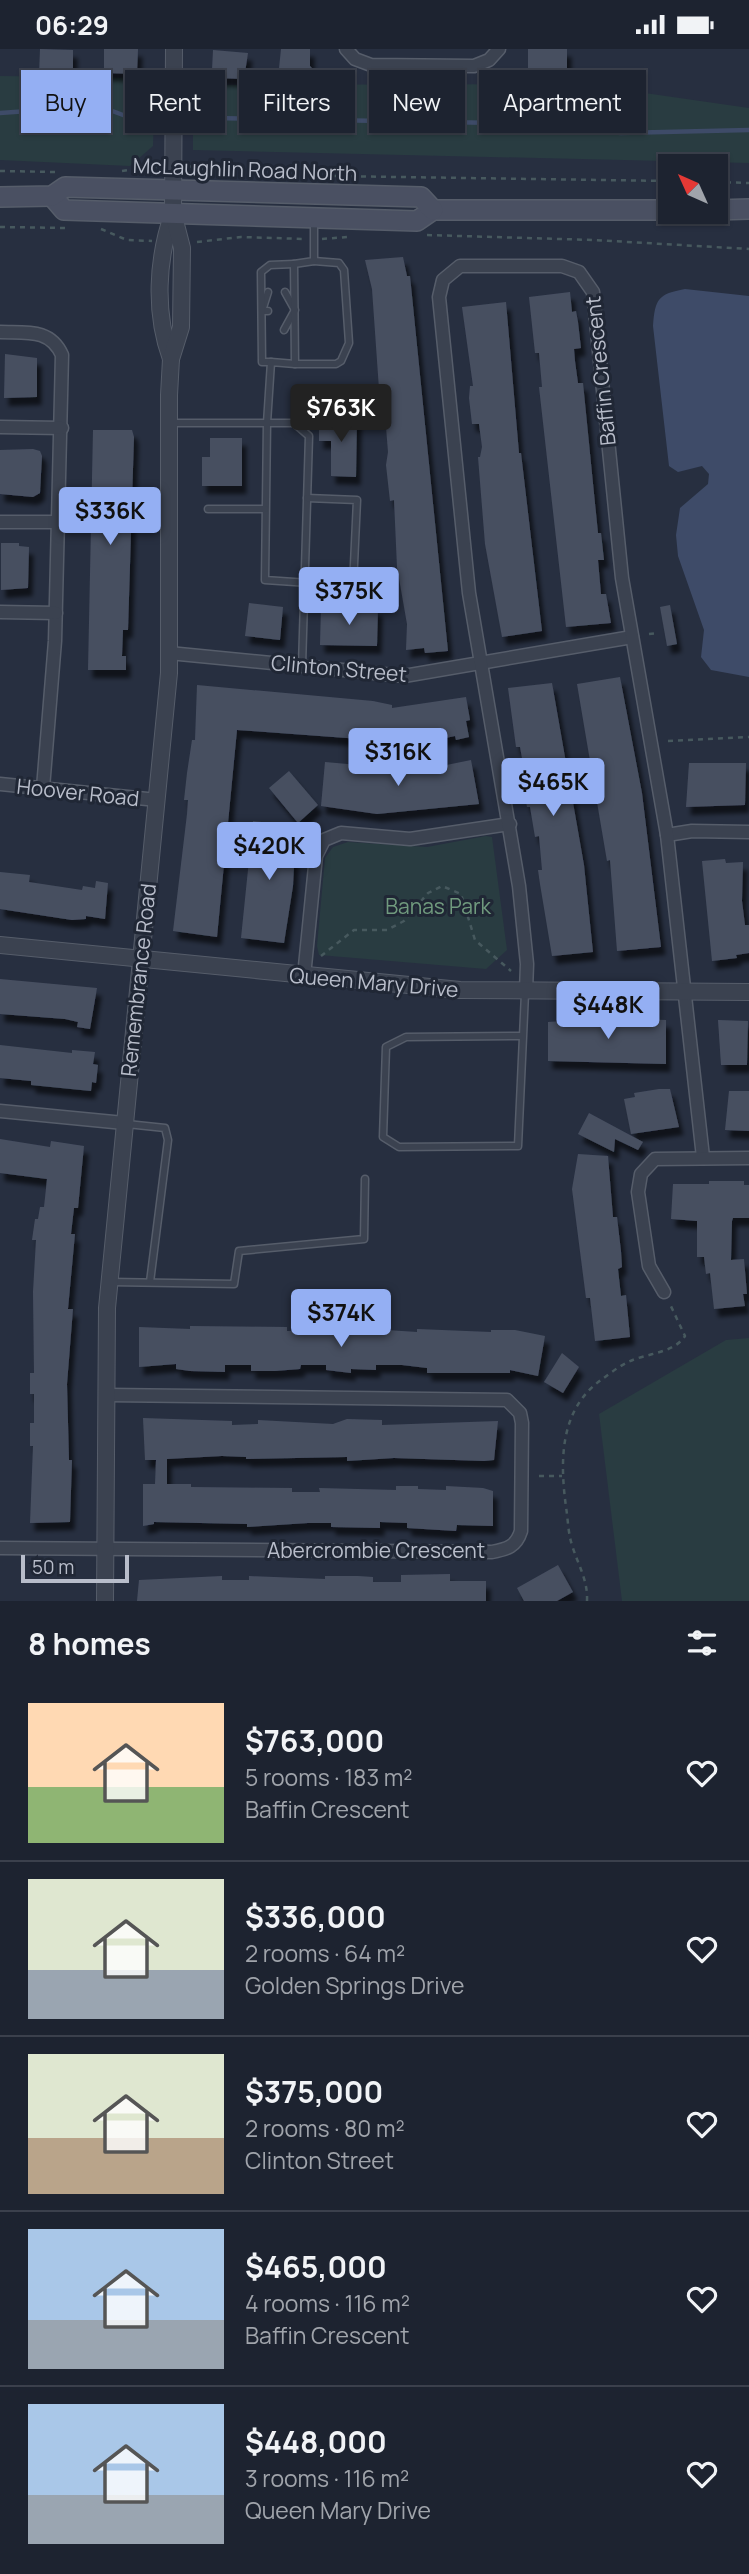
<!DOCTYPE html>
<html lang="en">
<head>
<meta charset="utf-8">
<style>
  :root { --surface:#1d2330; --page:#252b38; --text:#f1f3f6; --muted:#a0a4ab; --line:#3b404c; --accent:#94aff3 }
  body { margin:0; font-family:Manrope,sans-serif; background:var(--page); color:var(--text); height:100vh; display:flex; flex-direction:column; font-size:26px; white-space:nowrap }
  * { box-sizing:border-box; margin:0 }
  p { font-size:23px; color:var(--muted) }
  .icon { flex:none; width:38px; height:38px; fill:none; stroke:currentColor; stroke-width:2; stroke-linecap:round; stroke-linejoin:round }
  .map { position:relative; height:1552px; overflow:hidden }
  .drawer { display:flex; flex-direction:column; background:var(--surface); flex:1 }
  .drawer>* { flex:none }
  .top-card { position:absolute; left:21px; top:21px; width:707px; height:63px; display:flex; gap:14px }
  .needle { width:46px; rotate:315deg }
  .tools { position:absolute; left:658px; top:105px; display:grid; gap:14px }
  .tools a { display:grid; place-items:center; width:70px; height:70px; border-radius:0px; background:var(--surface); box-shadow:0 2px 5px #0004,0 0 0 2px var(--line); font-size:35px }
  .scale { position:absolute; left:21px; bottom:18px; width:108px; box-sizing:border-box; padding-left:7px; border:4px solid #b8bdca; border-top:0; font-size:19px; line-height:24px; white-space:nowrap; color:#b8bdca; -webkit-text-stroke:5px #202735; paint-order:stroke }
  .price { position:absolute; translate:-50% -60px; padding:0 16px; border-radius:7px; background:var(--accent); color:#111; font-size:23px; line-height:46px; filter:drop-shadow(0 2px 4px #0008) }
  .price::after { content:''; position:absolute; left:50%; top:42px; width:21px; height:16px; margin-left:-10px; background:inherit; clip-path:polygon(0 0,100% 0,50% 100%) }
  .price.selected { background:#222; color:#fff }
  ul { padding:0; list-style:none }
  li { display:flex; align-items:center; gap:21px; height:175px; padding:0 28px }
  li+li { border-top:2px solid var(--line) }
  li span { display:grid; place-items:center; flex:none; width:196px; height:140px; border-radius:0px; color:#555 }
  li>.icon { margin-inline-start:auto }
  span .icon { width:84px; height:84px; fill:#fffc; stroke-width:1 }
  li b { font-size:30px }
  h2 { display:flex; justify-content:space-between; align-items:center; height:84px; padding:0 28px; font-size:30px }
  .pill { padding:0 24px; border-radius:0px; background:var(--surface); box-shadow:0 2px 5px #0004,0 0 0 2px var(--line); font-size:24px; line-height:63px }
  .pill.selected { background:var(--accent); color:#111 }
  .status { display:flex; justify-content:space-between; align-items:center; height:49px; padding:0 35px; background:var(--surface); direction:ltr }
  .status svg { height:19px; fill:currentColor }
  .map>svg:first-child { display:block }
  .green { fill:#293c41 }
  .water { fill:#3e4b68 }
  .lines { fill:none; stroke-linecap:round; stroke-linejoin:round }
  .stream { stroke:#3e4b68; stroke-width:4.5 }
  .building { fill:#474f61; filter:url(#shadow) }
  .service-casing { stroke:#565d6a; stroke-width:9 }
  .minor-casing { stroke:#565d6a; stroke-width:15 }
  .tertiary-casing { stroke:#565d6a; stroke-width:18 }
  .secondary-casing { stroke:#565d6a; stroke-width:22 }
  .path { stroke:#47595e; stroke-width:2.5; stroke-dasharray:5 5; stroke-linecap:butt }
  .service { stroke:#3b4250; stroke-width:6 }
  .minor { stroke:#3b4250; stroke-width:12 }
  .tertiary { stroke:#3b4250; stroke-width:16 }
  .secondary { stroke:#4a5062; stroke-width:19 }
  .labels { text-anchor:middle; dominant-baseline:central; stroke-width:6; stroke-linejoin:round; paint-order:stroke }
  .street-label { font-size:21px; fill:#b8bdca; stroke:#202735 }
  .park-label { font-size:21px; fill:#709a7e; stroke:#202735 }
</style>
</head>
<body>
<div class="status"><b>06:29</b><svg viewBox="0 0 49 12"><path d="M0 12V9h3v3zM5 12V6h3v6zM10 12V3h3v9zM15 12V0h3v12zM26 1h20v11H26zM47 4h2v5h-2z"/></svg></div>
<div class="map">
<svg width="749" height="1552" viewBox="0 0 749 1552">
  <defs>
    <filter id="shadow"><feDropShadow dx="4.5" dy="8" stdDeviation="2" flood-color="#0009"/></filter>
  </defs>
  <rect width="100%" height="100%" fill="#272f40"/>
  <g class="green">
    <path d="M0 27 155 29 153 97 130 117 0 111Z"/>
    <path d="M582 35 749 59V114L193 101V36Z"/>
    <path d="M486 787 492 788 507 901 486 920 319 906 317 897 325 809 333 798 348 793 427 798Z"/>
    <path d="M749 1289V1552H622L599 1365 726 1291Z"/>
  </g>
  <path class="water" d="M685 240 749 247V628L711 621 701 608 704 581 678 507 676 486 680 459 708 435 709 425 702 417 678 423 669 417 653 277C655 250 658 245 685 240Z"/>
  <g class="lines">
    <g class="stream">
      <path d="M0 64 99 57 131 69H139"/>
      <path d="M210 69 499 74 621 84 749 81"/>
    </g>
  </g>
  <g class="building">
    <path d="M40 0 73 1V27L39 26Z"/>
    <path d="M104 0H138L137 25 104 24Z"/>
    <path d="M281 0H310V17L323 30 278 29Z"/>
    <path d="M528 0H567V33L528 32Z"/>
    <path d="M213 1 248 4 244 30 216 29 217 21H212Z"/>
    <path d="M403 208 407 227H410L448 602 425 604 424 599 406 601 407 575 397 518 394 451 390 452 386 416 388 403 384 353 379 340 372 240 365 211Z"/>
    <path d="M570 243 572 263 576 262 578 273 581 299 574 300 575 312 578 334H583L598 484H601L604 511H598L601 545H606L611 574 566 578 539 338H542L539 304H535L529 248Z"/>
    <path d="M506 253 519 404H521L542 582 502 588 485 495 478 408H480L482 398 479 375H472L469 349 470 337H473L462 258Z"/>
    <path d="M5 305 37 309V348L4 349Z"/>
    <path d="M319 369H357L356 428 331 427V392H319Z"/>
    <path d="M93 381H132L134 388 128 581H123L122 607H126V621H88Z"/>
    <path d="M210 389H242V437H202V408H210Z"/>
    <path d="M33 400 40 402 42 407 40 444 33 448 0 445V401Z"/>
    <path d="M1 494H19V497L29 498 28 539 1 541Z"/>
    <path d="M249 554 283 558 280 591 245 587Z"/>
    <path d="M670 556 677 595 667 597 660 558Z"/>
    <path d="M321 558 378 559 377 597 320 596Z"/>
    <path d="M620 628 642 744 661 898 617 902 610 811 607 812 577 635Z"/>
    <path d="M552 634 584 816 593 903 552 907 540 835 538 821H542L539 787 535 788 530 758H527L522 732 526 731 520 698H516L508 639Z"/>
    <path d="M197 636 373 652 392 656V659L466 648 470 671 466 672 469 688 456 691 455 687 404 698 373 695 360 690 237 681 217 888 173 882 187 765 188 751H184L187 724 192 691H195Z"/>
    <path d="M471 711 479 755 377 765 321 757 325 713 381 718V723L417 722Z"/>
    <path d="M689 714H746L745 756 686 758Z"/>
    <path d="M289 722 318 756 298 774 269 739Z"/>
    <path d="M253 772 296 777 293 837 284 894 241 889Z"/>
    <path d="M725 810 726 814 743 813 742 852 745 876H749V904L736 906 737 909 712 912 702 812Z"/>
    <path d="M0 823 30 826 29 833 82 841 83 837 95 839 96 832 108 834 105 870 86 867V870L72 871 0 860Z"/>
    <path d="M0 930 97 939 90 980 77 978 78 973 65 970 0 965Z"/>
    <path d="M609 969 666 971V1015L548 1012V973Z"/>
    <path d="M718 971 748 972 747 1016H721Z"/>
    <path d="M0 996 72 1004V1001L95 1003 93 1015 98 1016 96 1034 92 1033 91 1042 31 1036V1032L0 1029Z"/>
    <path d="M659 1040H670L679 1078 631 1085 624 1050 635 1048 634 1044Z"/>
    <path d="M729 1042H749V1082L725 1081Z"/>
    <path d="M589 1064 643 1093 638 1101 615 1090 614 1103 578 1085Z"/>
    <path d="M0 1090 50 1098 51 1092 84 1097 78 1159H74L71 1185H75L68 1260H73L67 1335 69 1411H72L70 1473 30 1474 33 1397H30V1374H34V1345H30V1324H34L33 1243 36 1191H32L35 1170H38L40 1158H44L47 1130 0 1124Z"/>
    <path d="M578 1105 608 1107 613 1168H617L621 1202 622 1218 618 1220 621 1247 626 1246 630 1288 595 1292 590 1249H586L572 1140Z"/>
    <path d="M709 1132H744V1136H749V1169H733L732 1172 731 1211 744 1210 747 1245H743L745 1257 714 1260 710 1224 706 1225 704 1208H697V1172L671 1170 673 1135H709Z"/>
    <path d="M190 1277 287 1278V1282L341 1281V1278L417 1283V1280L491 1283V1281H515L545 1287 538 1327 510 1321V1324H427V1319L402 1316H376V1321L351 1320V1324L326 1321V1316H301L300 1320 275 1322H251V1316H225V1323L190 1322 176 1320V1315L139 1318V1278L190 1280Z"/>
    <path d="M562 1304 579 1318 563 1344 544 1333Z"/>
    <path d="M143 1369 232 1372V1376L258 1375V1371L333 1375 347 1370 382 1371V1376L498 1372 494 1411 484 1412 394 1409 347 1412V1408L246 1410V1408L222 1407 167 1410V1435H191V1438L292 1439V1443H320L319 1439 396 1441V1437H418V1440L446 1441V1437L483 1439 493 1442V1477L457 1476 456 1482 407 1479V1474L380 1473V1479L331 1478V1474H308L247 1478V1475L154 1473V1475L143 1477V1435H155L156 1411H145Z"/>
    <path d="M558 1516 573 1543 557 1552H524L517 1539Z"/>
    <path d="M450 1525V1532H486V1552H137L139 1531 222 1527V1531H249V1527L325 1530V1527H358L373 1528V1533H401V1526Z"/>
  </g>
  <g class="lines">
    <g class="service-casing">
      <g id="service">
        <path d="M268 243 262 262H268"/>
        <path d="M284 281 295 261 285 243"/>
        <path d="M271 313H262L261 223 270 216 294 215"/>
        <path d="M295 315H336L341 312 349 294 344 221 339 214 314 212"/>
        <path d="M171 374H294L309 387 302 617"/>
        <path d="M307 449 357 451 353 537 265 531 267 374 271 313 295 315 294 215 314 212V170"/>
        <path d="M208 460H265"/>
        <path d="M522 987 406 988 386 998 383 1088 399 1098 518 1097 525 944"/>
        <path d="M127 1075 165 1079 168 1091 150 1233"/>
        <path d="M111 1233 234 1235 239 1202 364 1190 365 1130"/>
      </g>
    </g>
    <g class="minor-casing">
      <g id="minor">
        <path d="M346 0 355 10 371 16 474 17 489 11 499 0"/>
        <path d="M0 283C26 284 50 279 62 306L55 592 43 739"/>
        <path d="M0 378 62 379"/>
        <path d="M0 473H60"/>
        <path d="M0 563 56 564"/>
        <path d="M169 604 404 627 632 588"/>
        <path d="M0 735 157 751"/>
        <path d="M667 786 692 782 749 783"/>
        <path d="M304 927 316 807 324 791 341 784 410 790 510 775"/>
        <path d="M526 942 527 915 519 837 469 544 439 248 443 231 460 217H562L579 223 593 243 622 529 667 786 703 1108"/>
        <path d="M0 1062 124 1074"/>
        <path d="M664 1243 649 1217 638 1143 641 1125 655 1110 749 1109"/>
        <path d="M0 1499 492 1503C507 1500 516 1498 521 1482L522 1374 520 1364 507 1351 108 1346"/>
      </g>
    </g>
    <g class="tertiary-casing">
      <g id="tertiary">
        <path d="M171 310C154 263 157 210 173 164"/>
        <path d="M0 896 460 941 749 943"/>
        <path d="M105 1552 107 1259 169 624V346L171 310 181 278 182 199 173 164 174 0"/>
      </g>
    </g>
    <g class="secondary-casing">
      <g id="secondary">
        <path d="M52 147 64 161 417 172 433 161H670"/>
        <path d="M0 148 52 147 65 138 421 148 433 161"/>
        <path d="M716 161 749 160"/>
      </g>
    </g>
    <g class="path">
      <path d="M188 117 230 125"/>
      <path d="M0 122 56 123"/>
      <path d="M122 122 157 117"/>
      <path d="M331 127 670 132"/>
      <path d="M716 133 749 134"/>
      <path d="M0 178 67 179"/>
      <path d="M101 180 127 191 152 192"/>
      <path d="M427 186 594 191 749 200"/>
      <path d="M322 190 347 188"/>
      <path d="M197 193 241 188 305 190"/>
      <path d="M649 585 658 584"/>
      <path d="M668 692 749 688"/>
      <path d="M321 907 354 881H387L404 872 428 844 442 837 461 845 475 891 511 922"/>
      <path d="M539 1427H562"/>
      <path d="M587 1552C588 1531 578 1516 572 1496 568 1484 568 1470 566 1458 560 1413 559 1361 601 1331 609 1325 618 1318 628 1313 646 1304 673 1305 685 1287L669 1253"/>
    </g>
    <use href="#service" class="service"/>
    <use href="#minor" class="minor"/>
    <use href="#tertiary" class="tertiary"/>
    <use href="#secondary" class="secondary"/>
  </g>
  <g class="labels">
    <g class="street-label">
      <text transform="translate(245 120) rotate(2)">McLaughlin Road North</text>
      <text transform="translate(600 322) rotate(-96)">Baffin Crescent</text>
      <text transform="translate(339 619) rotate(5)">Clinton Street</text>
      <text transform="translate(78 743) rotate(6)">Hoover Road</text>
      <text transform="translate(138 931) rotate(-84)">Remembrance Road</text>
      <text transform="translate(374 933) rotate(5)">Queen Mary Drive</text>
      <text x="376" y="1501">Abercrombie Crescent</text>
    </g>
    <g class="park-label">
      <text x="438" y="857">Banas Park</text>
    </g>
  </g>
</svg>
<div class="tools">
<a><svg class="needle" viewBox="-14 -14 28 28"><path d="M0-13l5 13h-10z" fill="#e53935"/><path d="M0 13l5-13h-10z" fill="#a0a4ab"/></svg></a>
</div>
<div class="scale">50 m</div>
<b class="price selected" style="left:341px;top:395px">$763K</b>
<b class="price" style="left:110px;top:498px">$336K</b>
<b class="price" style="left:349px;top:578px">$375K</b>
<b class="price" style="left:398px;top:739px">$316K</b>
<b class="price" style="left:553px;top:769px">$465K</b>
<b class="price" style="left:269px;top:833px">$420K</b>
<b class="price" style="left:608px;top:992px">$448K</b>
<b class="price" style="left:341px;top:1300px">$374K</b>
<div class="top-card">
<a class="pill selected">Buy</a>
<a class="pill">Rent</a>
<a class="pill">Filters</a>
<a class="pill">New</a>
<a class="pill">Apartment</a>
</div>
</div>
<section class="drawer">
<h2>8 homes<svg class="icon" aria-label="filters" viewBox="0 0 24 24"><path d="M4 7h16M4 17h16"/><circle cx="9" cy="7" r="2"/><circle cx="15" cy="17" r="2"/></svg></h2>
<ul>
<li><span style="background:linear-gradient(#ffd9b3 60%,#8fb573 0)"><svg class="icon" aria-label="home" viewBox="0 0 24 24"><path d="M3 11l9-7 9 7M6 9v11h12V9"/></svg></span><div><b>$763,000</b><p>5 rooms · 183 m²</p><p>Baffin Crescent</p></div><svg class="icon" aria-label="heart" viewBox="0 0 24 24"><path d="M12 20l-8-8c-3-5 5-10 8-4 3-6 11-1 8 4z"/></svg></li>
<li><span style="background:linear-gradient(#dfe7d0 65%,#9aa5b1 0)"><svg class="icon" aria-label="home" viewBox="0 0 24 24"><path d="M3 11l9-7 9 7M6 9v11h12V9"/></svg></span><div><b>$336,000</b><p>2 rooms · 64 m²</p><p>Golden Springs Drive</p></div><svg class="icon" aria-label="heart" viewBox="0 0 24 24"><path d="M12 20l-8-8c-3-5 5-10 8-4 3-6 11-1 8 4z"/></svg></li>
<li><span style="background:linear-gradient(#dfe7d0 60%,#b9a48a 0)"><svg class="icon" aria-label="home" viewBox="0 0 24 24"><path d="M3 11l9-7 9 7M6 9v11h12V9"/></svg></span><div><b>$375,000</b><p>2 rooms · 80 m²</p><p>Clinton Street</p></div><svg class="icon" aria-label="heart" viewBox="0 0 24 24"><path d="M12 20l-8-8c-3-5 5-10 8-4 3-6 11-1 8 4z"/></svg></li>
<li><span style="background:linear-gradient(#a9c7e8 65%,#9aa5b1 0)"><svg class="icon" aria-label="home" viewBox="0 0 24 24"><path d="M3 11l9-7 9 7M6 9v11h12V9"/></svg></span><div><b>$465,000</b><p>4 rooms · 116 m²</p><p>Baffin Crescent</p></div><svg class="icon" aria-label="heart" viewBox="0 0 24 24"><path d="M12 20l-8-8c-3-5 5-10 8-4 3-6 11-1 8 4z"/></svg></li>
<li><span style="background:linear-gradient(#a9c7e8 65%,#9aa5b1 0)"><svg class="icon" aria-label="home" viewBox="0 0 24 24"><path d="M3 11l9-7 9 7M6 9v11h12V9"/></svg></span><div><b>$448,000</b><p>3 rooms · 116 m²</p><p>Queen Mary Drive</p></div><svg class="icon" aria-label="heart" viewBox="0 0 24 24"><path d="M12 20l-8-8c-3-5 5-10 8-4 3-6 11-1 8 4z"/></svg></li>
</ul>
</section>
</body>
</html>
